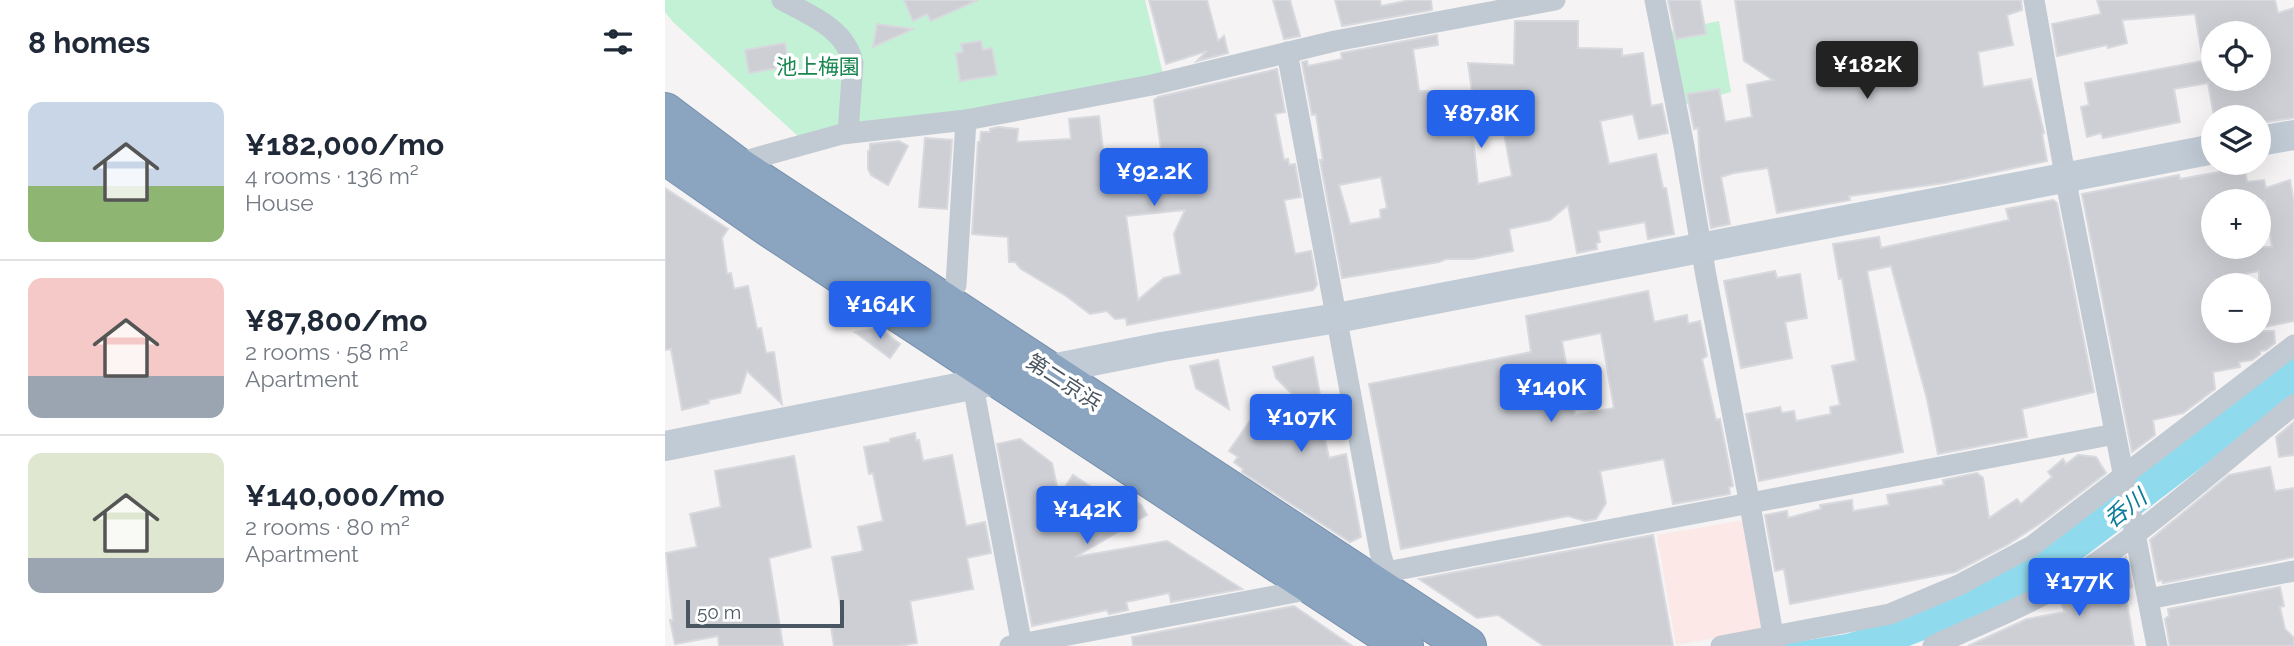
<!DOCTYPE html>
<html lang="en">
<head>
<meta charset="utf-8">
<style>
  :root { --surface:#fff; --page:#f6f6f7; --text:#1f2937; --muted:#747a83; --line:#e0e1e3; --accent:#2563eb }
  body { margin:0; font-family:Raleway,"Noto Sans JP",sans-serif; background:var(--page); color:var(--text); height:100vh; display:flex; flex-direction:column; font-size:26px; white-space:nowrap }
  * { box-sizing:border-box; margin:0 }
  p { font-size:23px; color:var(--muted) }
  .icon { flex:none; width:38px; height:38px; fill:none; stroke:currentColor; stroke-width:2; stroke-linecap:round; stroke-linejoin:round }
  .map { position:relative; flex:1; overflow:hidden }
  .side { display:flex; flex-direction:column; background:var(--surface); width:665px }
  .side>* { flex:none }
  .buttons { position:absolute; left:1536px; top:21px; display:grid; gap:14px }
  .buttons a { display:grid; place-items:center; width:70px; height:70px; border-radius:50%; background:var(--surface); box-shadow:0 7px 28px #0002; font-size:35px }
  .scale { position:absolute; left:21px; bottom:18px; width:158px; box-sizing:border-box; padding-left:7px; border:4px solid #4a5661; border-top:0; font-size:19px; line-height:24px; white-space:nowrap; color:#4a5661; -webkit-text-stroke:5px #fff; paint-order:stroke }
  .price { position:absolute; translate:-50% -60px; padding:0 16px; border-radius:7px; background:var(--accent); color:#fff; font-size:23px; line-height:46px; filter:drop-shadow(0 2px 4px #0008) }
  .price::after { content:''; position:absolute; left:50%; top:42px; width:21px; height:16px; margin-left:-10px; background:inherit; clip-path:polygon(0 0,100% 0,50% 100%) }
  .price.active { background:#222; color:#fff }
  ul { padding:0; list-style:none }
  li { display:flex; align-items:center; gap:21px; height:175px; padding:0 28px }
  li+li { border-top:2px solid var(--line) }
  li span { display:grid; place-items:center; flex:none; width:196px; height:140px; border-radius:14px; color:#555 }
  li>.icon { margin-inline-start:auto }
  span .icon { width:84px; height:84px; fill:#fffc; stroke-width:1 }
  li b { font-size:30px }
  h2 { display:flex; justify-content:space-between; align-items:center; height:84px; padding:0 28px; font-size:30px }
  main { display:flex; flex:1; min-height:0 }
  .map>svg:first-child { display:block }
  .medical { fill:#fce8e6 }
  .green { fill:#c3f1d5 }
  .water { fill:#90daee }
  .building { fill:#cdcfd5; stroke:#d7d9de; stroke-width:2; fill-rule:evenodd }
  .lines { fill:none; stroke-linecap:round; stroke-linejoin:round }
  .highway-casing { stroke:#7690ad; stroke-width:40 }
  .street { stroke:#c1cad2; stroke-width:21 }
  .secondary { stroke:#c1cbd6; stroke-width:30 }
  .highway { stroke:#8ba5c1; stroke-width:38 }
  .labels { text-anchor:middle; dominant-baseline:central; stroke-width:7; stroke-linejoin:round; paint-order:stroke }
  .park-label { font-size:21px; fill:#17864f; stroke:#fff }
  .street-label { font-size:21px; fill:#4a5661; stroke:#fff }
  .water-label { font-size:23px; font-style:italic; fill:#0c7c9b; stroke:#fff }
</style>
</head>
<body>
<main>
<section class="side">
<h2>8 homes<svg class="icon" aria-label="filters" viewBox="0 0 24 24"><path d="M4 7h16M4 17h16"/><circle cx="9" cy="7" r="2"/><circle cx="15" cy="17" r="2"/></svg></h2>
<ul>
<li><span style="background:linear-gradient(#c9d6e8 60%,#8fb573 0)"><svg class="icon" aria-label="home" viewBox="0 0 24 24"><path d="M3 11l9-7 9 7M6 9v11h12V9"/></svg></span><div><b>¥182,000/mo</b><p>4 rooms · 136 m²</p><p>House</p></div></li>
<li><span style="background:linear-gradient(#f6c9c9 70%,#9aa5b1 0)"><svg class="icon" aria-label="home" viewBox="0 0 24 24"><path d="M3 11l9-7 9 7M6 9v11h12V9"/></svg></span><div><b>¥87,800/mo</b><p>2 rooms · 58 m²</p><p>Apartment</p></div></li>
<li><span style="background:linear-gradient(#dfe7d0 75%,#9aa5b1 0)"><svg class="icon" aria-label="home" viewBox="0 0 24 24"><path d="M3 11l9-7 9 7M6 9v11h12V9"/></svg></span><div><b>¥140,000/mo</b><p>2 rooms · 80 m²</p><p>Apartment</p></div></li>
</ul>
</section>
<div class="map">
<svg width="1629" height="646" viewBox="0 0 1629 646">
  <rect width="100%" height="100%" fill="#f5f3f3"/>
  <path class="medical" d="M1080 520 1099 629 1011 645 992 535Z"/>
  <g class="green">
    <path d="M0 0H480L499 78 303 114 207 120 135 138 8 22 0 12Z"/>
    <path d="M1054 21 1066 92 1012 107 997 33Z"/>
  </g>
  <path class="water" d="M1629 355V397L1393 577 1330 613 1244 646H1106L1181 634 1240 616 1294 594Z"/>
  <g class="building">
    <path d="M239 0H313L266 21 262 14 248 21Z"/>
    <path d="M484 0H542L553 41 559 36 563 53 532 61 542 51 501 64Z"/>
    <path d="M608 0H625L635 36 619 39Z"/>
    <path d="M670 0H715L716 6 745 0H766L767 10 677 26Z"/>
    <path d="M1003 0H1035L1041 34 1011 39Z"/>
    <path d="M1070 0H1356L1357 10 1342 15 1348 45 1313 52 1318 87 1366 79 1379 133 1377 134 1382 161 1279 183 1184 196 1185 200 1112 213 1103 168 1069 173 1056 177 1065 224 1046 228 1035 163 1033 128 1029 129 1022 94 1054 89 1060 122 1087 117 1082 85 1108 80 1079 61Z"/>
    <path d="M1432 0H1610L1613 13 1629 8V118L1594 123V117H1549L1543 83 1509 89 1515 122 1438 138 1436 133 1422 137 1416 107 1424 105 1420 83 1538 61 1530 14 1457 20 1462 43 1443 48 1442 45 1392 56 1387 24 1436 14ZM1549 33H1594V79H1549Z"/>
    <path d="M850 21H913V48L957 49V56L978 53 986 106 997 104 1003 133 974 139 968 114 935 121 944 164 991 154 998 188H1001L1009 234 983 239 980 222 933 231 935 242 931 243 932 249 912 253 903 205 885 220 844 229 848 251 808 259H781L774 262 677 278 655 160H658L651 114 647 115 637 62 642 61 643 66 677 59 676 53 772 35 773 45 748 49 754 91H781L782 97 786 91H807L803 63 849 65ZM839 133 847 176 813 184 808 137ZM716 177 722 208 715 210 716 218 685 224 674 185Z"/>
    <path d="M212 24 248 29 208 47Z"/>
    <path d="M316 41 318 50 327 48 332 75 295 81 291 53 298 52 296 44Z"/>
    <path d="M120 43 124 66 84 73 80 50Z"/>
    <path d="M612 69 620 112 610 114 619 160 623 159 624 165 630 164 636 197 619 200 630 254 646 251 652 285 648 290 462 325 461 318 450 319 442 311 425 314 401 296 356 269 350 262H344L343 237 307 234 313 142H315L316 132H325V129L333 127 353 129 352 142 406 139 404 119 434 116 442 183 500 177 489 100 493 97ZM520 210 509 234 516 274 499 278 473 300 461 216Z"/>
    <path d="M260 138 287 140 282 209 254 207Z"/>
    <path d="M234 141 243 146 223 185 206 175 203 169V151L205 150V144Z"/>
    <path d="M1579 164 1582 182 1599 180 1601 188 1625 180 1629 203V321L1594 328V271L1549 280V331H1609L1610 343 1601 350 1595 351V354L1587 360 1574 362 1575 367 1548 372 1550 389 1518 413 1488 420 1490 435 1467 452 1417 194 1514 175 1515 179 1554 172 1556 168ZM1549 201H1600L1607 247H1549Z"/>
    <path d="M0 188 63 229 57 238 62 274 66 273 69 289 83 286 92 329 96 328 101 353 109 352 117 404 82 371 75 393 43 400 44 403 17 410 6 349 0 350Z"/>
    <path d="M1388 200 1392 203 1429 392 1357 409 1362 437 1273 454 1262 399 1226 266 1202 271 1238 452 1094 481 1081 414 1115 407 1117 413 1129 411 1131 421 1166 414 1165 407 1175 405 1167 366 1191 361 1177 278 1174 279 1168 244 1214 237 1216 248 1344 220 1341 209Z"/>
    <path d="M1110 271 1112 278 1135 274 1142 318 1120 322 1127 358 1076 368 1059 281Z"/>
    <path d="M983 291 989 322 1022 315 1023 324 1035 321 1042 356 1037 359 1051 420 1055 419 1068 486 1064 487 1065 494 1008 504 999 459 935 471 941 503 931 519 920 521 903 516 736 549 704 384 866 352 861 316ZM936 333 949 408 910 415 897 341Z"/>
    <path d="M214 328 235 344 225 358 190 332Z"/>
    <path d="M648 357 656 400 667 398 672 423 657 426 664 458 681 454 696 537 685 542 577 472 578 469 569 462 573 457 564 451 589 415 637 404 611 378 608 367Z"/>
    <path d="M553 360 564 409 531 388 525 366Z"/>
    <path d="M1629 422V455L1614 457 1611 437Z"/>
    <path d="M250 433 251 441 254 440 258 461 287 455 301 526 320 522 326 553 302 558 308 589 245 601 252 643 234 646H169L166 627 179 625 167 557 195 552 198 550 193 527 218 521 208 473 204 474 199 447 225 442V439Z"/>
    <path d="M355 439 387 463 394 496 408 475 450 503 462 496 476 505 482 515 410 557 502 541 577 589 506 602 504 593 461 602 463 610 444 614 442 610 367 626 332 444Z"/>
    <path d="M1413 455 1431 457 1441 473 1377 522 1342 545 1290 572 1125 604 1119 569 1110 571 1100 515 1122 511 1123 518 1156 509 1155 505 1187 500 1188 511 1224 505 1222 495 1279 485 1278 480 1312 473 1318 478 1324 518 1352 499 1356 504 1387 477 1383 472 1398 459 1401 464Z"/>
    <path d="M129 456 146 547 104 558 118 646H54L53 636 10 644 5 620H8L1 553 32 547 25 514 56 507 50 471Z"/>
    <path d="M1605 467 1610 491 1629 488V557L1498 583 1497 580 1493 581 1485 540 1564 475Z"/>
    <path d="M988 535 1008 646H879L833 615 812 618 754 579Z"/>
    <path d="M1461 557 1467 587 1460 590 1469 646H1303L1362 619 1400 612 1395 601Z"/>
    <path d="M1615 587 1619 606 1615 607 1620 629 1629 638V646H1505L1500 619 1504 616 1503 609Z"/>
    <path d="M629 606 687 646H468L467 637Z"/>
  </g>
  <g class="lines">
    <g class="highway-casing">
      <g id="highway">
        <path d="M0 112 69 164 802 646"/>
        <path d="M0 155 105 228 739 646"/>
      </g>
    </g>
    <g class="street">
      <path d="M117 0C145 15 181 29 188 63L183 133"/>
      <path d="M990 0 1019 146 1041 276 1085 505 1110 646"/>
      <path d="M1369 0 1403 192 1492 646"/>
      <path d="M622 52 715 552 721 572 713 584"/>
      <path d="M69 164 177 134 301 120 487 85 670 41 890 0"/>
      <path d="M279 302 291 285 301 120"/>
      <path d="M308 386 357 646"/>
      <path d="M721 572 1450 434"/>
      <path d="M1483 599 1629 571"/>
      <path d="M345 646 652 588"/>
      <path d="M1056 646 1225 614 1294 585 1367 546 1629 345"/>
      <path d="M1268 646C1317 623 1370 603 1416 573 1491 523 1559 461 1629 405"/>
    </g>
    <g class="secondary">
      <path d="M1594 141 1629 135"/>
      <path d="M0 446 497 347 672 318 1549 149"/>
    </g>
    <use href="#highway" class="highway"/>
  </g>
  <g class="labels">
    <g class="park-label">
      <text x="153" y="66">池上梅園</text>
    </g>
    <g class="street-label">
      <text transform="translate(399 382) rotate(33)">第二京浜</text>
    </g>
    <g class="water-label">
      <text transform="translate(1460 508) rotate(-38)">呑川</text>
    </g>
  </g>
</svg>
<div class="buttons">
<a><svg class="icon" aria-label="locate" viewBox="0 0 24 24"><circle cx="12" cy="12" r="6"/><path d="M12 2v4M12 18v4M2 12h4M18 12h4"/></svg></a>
<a><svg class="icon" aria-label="layers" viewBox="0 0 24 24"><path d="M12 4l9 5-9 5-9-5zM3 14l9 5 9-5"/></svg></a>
<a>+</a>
<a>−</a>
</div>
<div class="scale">50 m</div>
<b class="price active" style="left:1202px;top:101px">¥182K</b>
<b class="price" style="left:816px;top:150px">¥87.8K</b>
<b class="price" style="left:489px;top:208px">¥92.2K</b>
<b class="price" style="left:215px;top:341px">¥164K</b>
<b class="price" style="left:886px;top:424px">¥140K</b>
<b class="price" style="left:636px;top:454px">¥107K</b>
<b class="price" style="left:422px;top:546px">¥142K</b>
<b class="price" style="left:1414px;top:618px">¥177K</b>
</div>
</main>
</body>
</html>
